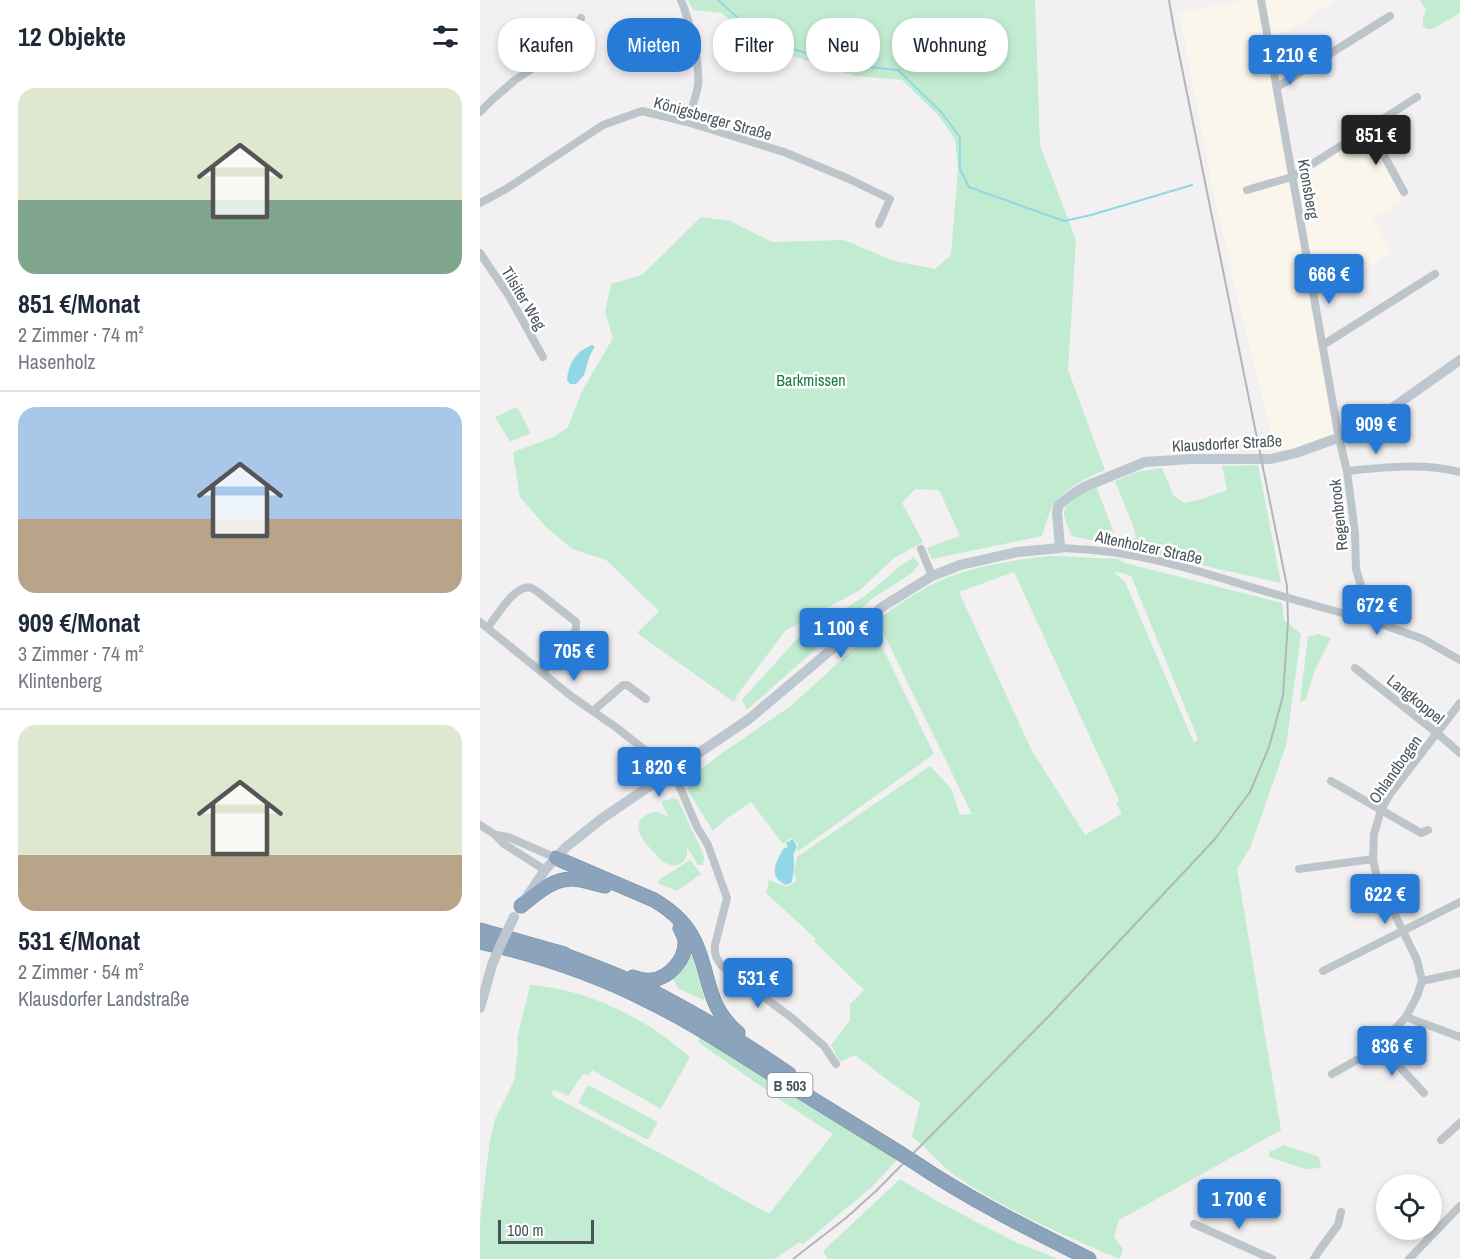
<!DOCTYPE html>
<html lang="de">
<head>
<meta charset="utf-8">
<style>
  :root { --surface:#fff; --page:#f2f2f3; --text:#1f2937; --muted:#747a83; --line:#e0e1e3; --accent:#277ad5 }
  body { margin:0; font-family:"Archivo Narrow",sans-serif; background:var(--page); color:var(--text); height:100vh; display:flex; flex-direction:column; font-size:22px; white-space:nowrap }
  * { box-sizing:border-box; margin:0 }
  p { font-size:20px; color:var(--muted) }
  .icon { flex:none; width:33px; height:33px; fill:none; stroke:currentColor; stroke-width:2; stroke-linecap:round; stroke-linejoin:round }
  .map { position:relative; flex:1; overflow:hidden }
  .sheet { display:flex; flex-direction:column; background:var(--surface); width:480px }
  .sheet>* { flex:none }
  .hud { position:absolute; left:18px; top:18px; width:570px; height:54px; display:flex; gap:12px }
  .buttons { position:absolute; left:896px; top:1174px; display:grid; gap:12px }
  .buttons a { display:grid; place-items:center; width:66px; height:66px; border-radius:50%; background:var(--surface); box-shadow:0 3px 9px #0003; font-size:30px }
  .scale { position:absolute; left:18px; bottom:15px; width:96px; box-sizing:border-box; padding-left:6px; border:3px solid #49545c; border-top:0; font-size:16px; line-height:21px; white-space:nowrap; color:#49545c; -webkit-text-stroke:4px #fff; paint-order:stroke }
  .price { position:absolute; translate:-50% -51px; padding:0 14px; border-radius:6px; background:var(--accent); color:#fff; font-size:20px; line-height:39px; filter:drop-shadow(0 2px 3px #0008) }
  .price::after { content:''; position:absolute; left:50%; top:36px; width:18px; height:14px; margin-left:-9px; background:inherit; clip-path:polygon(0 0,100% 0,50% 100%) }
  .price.current { background:#222; color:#fff }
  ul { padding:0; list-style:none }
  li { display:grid; align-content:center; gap:12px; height:318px; padding:0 18px }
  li+li { border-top:2px solid var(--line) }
  li span { display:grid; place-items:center; height:186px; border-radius:18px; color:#555 }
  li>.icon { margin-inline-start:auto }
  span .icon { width:108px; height:108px; fill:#fffc; stroke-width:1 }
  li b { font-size:26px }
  h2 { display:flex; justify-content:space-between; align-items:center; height:72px; padding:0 18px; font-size:26px }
  .pill { padding:0 21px; border-radius:24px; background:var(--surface); box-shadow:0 3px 9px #0003; font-size:21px; line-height:54px }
  .pill.current { background:var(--accent); color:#fff }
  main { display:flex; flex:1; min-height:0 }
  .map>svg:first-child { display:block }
  .commercial { fill:#fbf6eb }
  .green { fill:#c2ecd1; fill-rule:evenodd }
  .water { fill:#92d7e5 }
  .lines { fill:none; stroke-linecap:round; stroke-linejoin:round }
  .stream { stroke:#92d7e5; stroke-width:2 }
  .highway-casing { stroke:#778fa6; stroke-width:15 }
  .street { stroke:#bdc5cb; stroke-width:8 }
  .secondary { stroke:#bdc7d0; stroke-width:10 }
  .highway { stroke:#8ba4bb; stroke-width:14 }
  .rail { stroke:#b2b5ba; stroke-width:2 }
  .highway-bridge-casing { stroke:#778fa6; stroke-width:15; stroke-linecap:butt }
  .street-bridge { stroke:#bdc5cb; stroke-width:8 }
  .secondary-bridge { stroke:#bdc7d0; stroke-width:10 }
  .highway-bridge { stroke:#8ba4bb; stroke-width:14 }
  .labels { text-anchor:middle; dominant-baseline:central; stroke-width:5; stroke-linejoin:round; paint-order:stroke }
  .shield { fill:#fff; stroke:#80878d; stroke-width:1.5 }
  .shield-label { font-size:15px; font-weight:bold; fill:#49545c }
  .street-label { font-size:16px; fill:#49545c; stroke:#fff }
  .park-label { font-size:16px; fill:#1e7948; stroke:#fff }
</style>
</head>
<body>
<main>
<section class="sheet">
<h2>12 Objekte<svg class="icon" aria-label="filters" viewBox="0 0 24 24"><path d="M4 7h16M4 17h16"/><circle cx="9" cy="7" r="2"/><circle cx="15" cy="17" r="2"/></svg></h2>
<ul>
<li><span style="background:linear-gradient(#dfe7d0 60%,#7fa58c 0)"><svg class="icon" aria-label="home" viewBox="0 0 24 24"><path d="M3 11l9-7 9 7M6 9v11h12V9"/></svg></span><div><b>851 €/Monat</b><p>2 Zimmer · 74 m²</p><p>Hasenholz</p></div></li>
<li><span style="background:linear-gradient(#a9c7e8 60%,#b9a48a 0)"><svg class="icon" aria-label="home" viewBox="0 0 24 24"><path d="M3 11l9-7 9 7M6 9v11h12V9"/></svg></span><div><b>909 €/Monat</b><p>3 Zimmer · 74 m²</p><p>Klintenberg</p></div></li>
<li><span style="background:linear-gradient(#dfe7d0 70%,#b9a48a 0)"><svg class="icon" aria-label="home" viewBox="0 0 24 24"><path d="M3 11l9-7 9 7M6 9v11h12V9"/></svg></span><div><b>531 €/Monat</b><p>2 Zimmer · 54 m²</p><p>Klausdorfer Landstraße</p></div></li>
</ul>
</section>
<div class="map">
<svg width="980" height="1259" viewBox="0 0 980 1259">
  <rect width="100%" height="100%" fill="#f2f0f0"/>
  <path class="commercial" d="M770 0H855L786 46 808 185 880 139 890 140 923 200 892 219 912 252 832 303 853 433 849 439 797 454 764 323 733 192 702 27 696 13Z"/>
  <g class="green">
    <path d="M208 0H555L560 145 596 240 588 370 625 470C606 478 586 487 574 505 568 513 565 527 562 536L452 559 447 548 480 536 459 490 435 489 422 503 443 542 414 558 380 590 306 630 257 695 254 702 157 633 179 611 126 560 92 549 65 526 40 497 33 452 74 437 88 427 102 391 133 338 125 312 131 284 162 275 221 217 250 221 292 242 364 240 414 261 455 269 471 255 478 169 475 139 459 116 422 80 376 76 272 43 242 13 213 10Z"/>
    <path d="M940 0H980V13L953 29H947L943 26V19L946 10Z"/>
    <path d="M37 407 51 433 30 442 15 417Z"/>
    <path d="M778 465 801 583 592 536C589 529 584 520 584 513 583 502 608 491 616 486L636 538H656L654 528 635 481 656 472 682 468 694 496 705 503 722 499 747 490 742 466Z"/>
    <path d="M573 556 638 559 645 563 802 603 804 620 821 634 806 746 770 848 757 869 801 1130 639 1220 634 1237 643 1249 640 1259C583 1235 523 1209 473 1174 458 1163 447 1147 432 1137L440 1103 410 1082 375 1055 360 1062 351 1045 370 1020V1004L384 990 334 941 336 939 286 893 289 880 307 887 316 881 314 871 317 857 450 766 471 788 480 815 492 814 397 620C418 605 440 589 464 579 499 565 537 559 573 556ZM534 572 639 800 636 803 642 814 605 835 551 749 479 592ZM634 572 642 573 651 576 718 739 714 743 645 582Z"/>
    <path d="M434 557 439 564 432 573 393 598 267 710 262 700 316 640 385 596 420 566Z"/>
    <path d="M394 630 454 754 317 852 318 845 314 839 311 838 303 844 271 802 246 819 233 831 207 789 212 776 238 756 312 705Z"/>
    <path d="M838 634 851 638 834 672 826 699 820 703 828 637Z"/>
    <path d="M192 798 197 799 199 802 224 856 223 865H218L207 847C209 858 201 870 188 864 182 862 178 857 174 852 164 842 148 824 168 814 177 810 183 813 189 818L181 802Z"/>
    <path d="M210 860 221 874 197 891 177 883 179 880Z"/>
    <path d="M210 947 225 1001 198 988 192 978Z"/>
    <path d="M50 985C95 988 140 1007 176 1031 188 1039 199 1048 210 1057L181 1109 112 1070 109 1075 104 1074 102 1075 88 1096 75 1090 72 1092 73 1096 217 1173 244 1189 289 1214 353 1134 309 1106 218 1042 221 1036 363 1122 417 1160 392 1187 322 1245 320 1242 294 1259H0V1222L10 1141 15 1119 34 1081 38 1050 37 1039Z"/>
    <path d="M108 1085 178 1122 168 1140 98 1103Z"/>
    <path d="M804 1145 839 1157 841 1168 825 1169 789 1157V1152Z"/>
    <path d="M420 1179 455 1200 531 1240 578 1259H348L343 1251Z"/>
  </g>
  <g class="water">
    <path d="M112 345 114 346V348L110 355 104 375 96 384H90L87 380C88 364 96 351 112 345Z"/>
    <path d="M313 839 317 847 313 855C315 860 314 879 311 883L306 885C287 876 296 863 303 849L308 847 306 843Z"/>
  </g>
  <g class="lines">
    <path class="stream" d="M238 0 267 26 294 43 361 64 418 70 461 112 480 137V169L489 187 584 221 611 215 712 185"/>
    <g class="highway-casing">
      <g id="highway">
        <path d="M76 858 174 900C191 910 207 924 215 942 231 977 226 1006 258 1033"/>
        <path d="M41 906C55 895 71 879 92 879 102 879 115 884 125 886"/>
        <path d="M0 930 84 954"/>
        <path d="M0 942C58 955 115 974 168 1001 207 1020 243 1043 279 1066 327 1096 375 1125 423 1155"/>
        <path d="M77 952C114 966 152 980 187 999 229 1021 270 1047 309 1074"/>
        <path d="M153 977C159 979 166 981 172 980 189 978 206 959 205 942 205 937 202 932 200 928"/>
        <path d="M434 1162C489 1199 549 1229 609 1259"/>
      </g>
    </g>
    <g class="street">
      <path d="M201 0C210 22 220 62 218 85 216 98 211 110 207 122"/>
      <path d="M781 0 859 438 867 471 875 533 876 569 882 589"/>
      <path d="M797 87 910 16"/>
      <path d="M0 112 12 100 35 80 70 57 95 33 101 18"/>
      <path d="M889 128 924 192"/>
      <path d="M767 190 812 177 937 97"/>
      <path d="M0 203 26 189 123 125 162 111 207 122 304 152 369 179 410 199 399 224"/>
      <path d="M0 253 29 296 63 357"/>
      <path d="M843 345 955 274"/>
      <path d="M867 471C905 467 943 463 980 472"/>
      <path d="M580 548C601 549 622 550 644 554 695 562 745 580 795 594"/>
      <path d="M441 549 452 576"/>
      <path d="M819 601 898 623 943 639 980 660"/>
      <path d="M0 622 91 696 137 728 176 759 190 773 199 785 217 827 228 845 247 898 235 945C234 955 237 960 243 967L312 1018 344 1046 356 1064"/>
      <path d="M8 627C16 617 32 590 45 588 50 586 54 589 58 592L96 622V628L93 635 63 672"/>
      <path d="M875 668 957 733 980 753"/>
      <path d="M113 711 143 685H147L166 699"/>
      <path d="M851 781 941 833 948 830"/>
      <path d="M0 825 14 834 24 844 65 870"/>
      <path d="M16 835 28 837 76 858"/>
      <path d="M819 869 893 859"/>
      <path d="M843 971 980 902"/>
      <path d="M942 981 980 973"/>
      <path d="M926 1017 980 1037"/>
      <path d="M899 1045 944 1093"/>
      <path d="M852 1074 882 1057 903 1041 926 1017 937 996 942 981 937 960 897 878 893 859 894 834 901 810 910 794 980 703"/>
      <path d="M961 1140 980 1123"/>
      <path d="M714 1224 792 1259"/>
      <path d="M834 1259 841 1248 858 1225 861 1212"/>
      <path d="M929 1259 980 1206"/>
    </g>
    <g class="secondary">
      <path d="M46 898 65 870 86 847 124 817 269 719 402 607 452 576 480 565 538 552 580 548 577 512 579 505 590 496 604 487 665 462 711 459H791L816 453 874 432 905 413 980 360"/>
      <path d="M0 1008 12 965"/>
    </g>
    <use href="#highway" class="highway"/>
    <path class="rail" d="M313 1259 366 1218 396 1191 568 1017 735 839 770 792 789 747 803 696 808 622 807 586 694 29 689 0"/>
    <g class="highway-bridge-casing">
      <path id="highway-bridge" d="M423 1155 434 1162"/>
    </g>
    <path class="street-bridge" d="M795 594 819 601"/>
    <path class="secondary-bridge" d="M12 965 21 944 34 917"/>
    <use href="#highway-bridge" class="highway-bridge"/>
  </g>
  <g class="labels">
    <rect class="shield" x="287.5" y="1073" width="45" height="24" rx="4.5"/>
    <g class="shield-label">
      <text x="310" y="1085">B 503</text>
    </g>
    <g class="street-label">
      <text transform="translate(233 118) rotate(16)">Königsberger Straße</text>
      <text transform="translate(829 189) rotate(80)">Kronsberg</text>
      <text transform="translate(44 298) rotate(59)">Tilsiter Weg</text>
      <text transform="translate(747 443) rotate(-3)">Klausdorfer Straße</text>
      <text transform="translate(858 515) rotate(-96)">Regenbrook</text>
      <text transform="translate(669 547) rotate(12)">Altenholzer Straße</text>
      <text transform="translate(936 699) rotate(39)">Langkoppel</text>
      <text transform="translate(915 769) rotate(-55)">Ohlandbogen</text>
    </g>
    <g class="park-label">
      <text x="331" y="380">Barkmissen</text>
    </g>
  </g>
</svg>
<div class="buttons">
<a><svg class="icon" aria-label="locate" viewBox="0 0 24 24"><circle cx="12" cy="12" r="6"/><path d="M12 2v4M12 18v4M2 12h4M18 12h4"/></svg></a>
</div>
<div class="scale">100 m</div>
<b class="price" style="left:810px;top:86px">1 210 €</b>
<b class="price current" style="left:896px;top:166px">851 €</b>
<b class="price" style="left:849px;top:305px">666 €</b>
<b class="price" style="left:896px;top:455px">909 €</b>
<b class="price" style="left:897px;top:636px">672 €</b>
<b class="price" style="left:361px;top:659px">1 100 €</b>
<b class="price" style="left:94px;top:682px">705 €</b>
<b class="price" style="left:179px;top:798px">1 820 €</b>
<b class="price" style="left:905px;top:925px">622 €</b>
<b class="price" style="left:278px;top:1009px">531 €</b>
<b class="price" style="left:912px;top:1077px">836 €</b>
<b class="price" style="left:759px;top:1230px">1 700 €</b>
<div class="hud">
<a class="pill">Kaufen</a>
<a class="pill current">Mieten</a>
<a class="pill">Filter</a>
<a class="pill">Neu</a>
<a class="pill">Wohnung</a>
</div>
</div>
</main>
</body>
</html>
